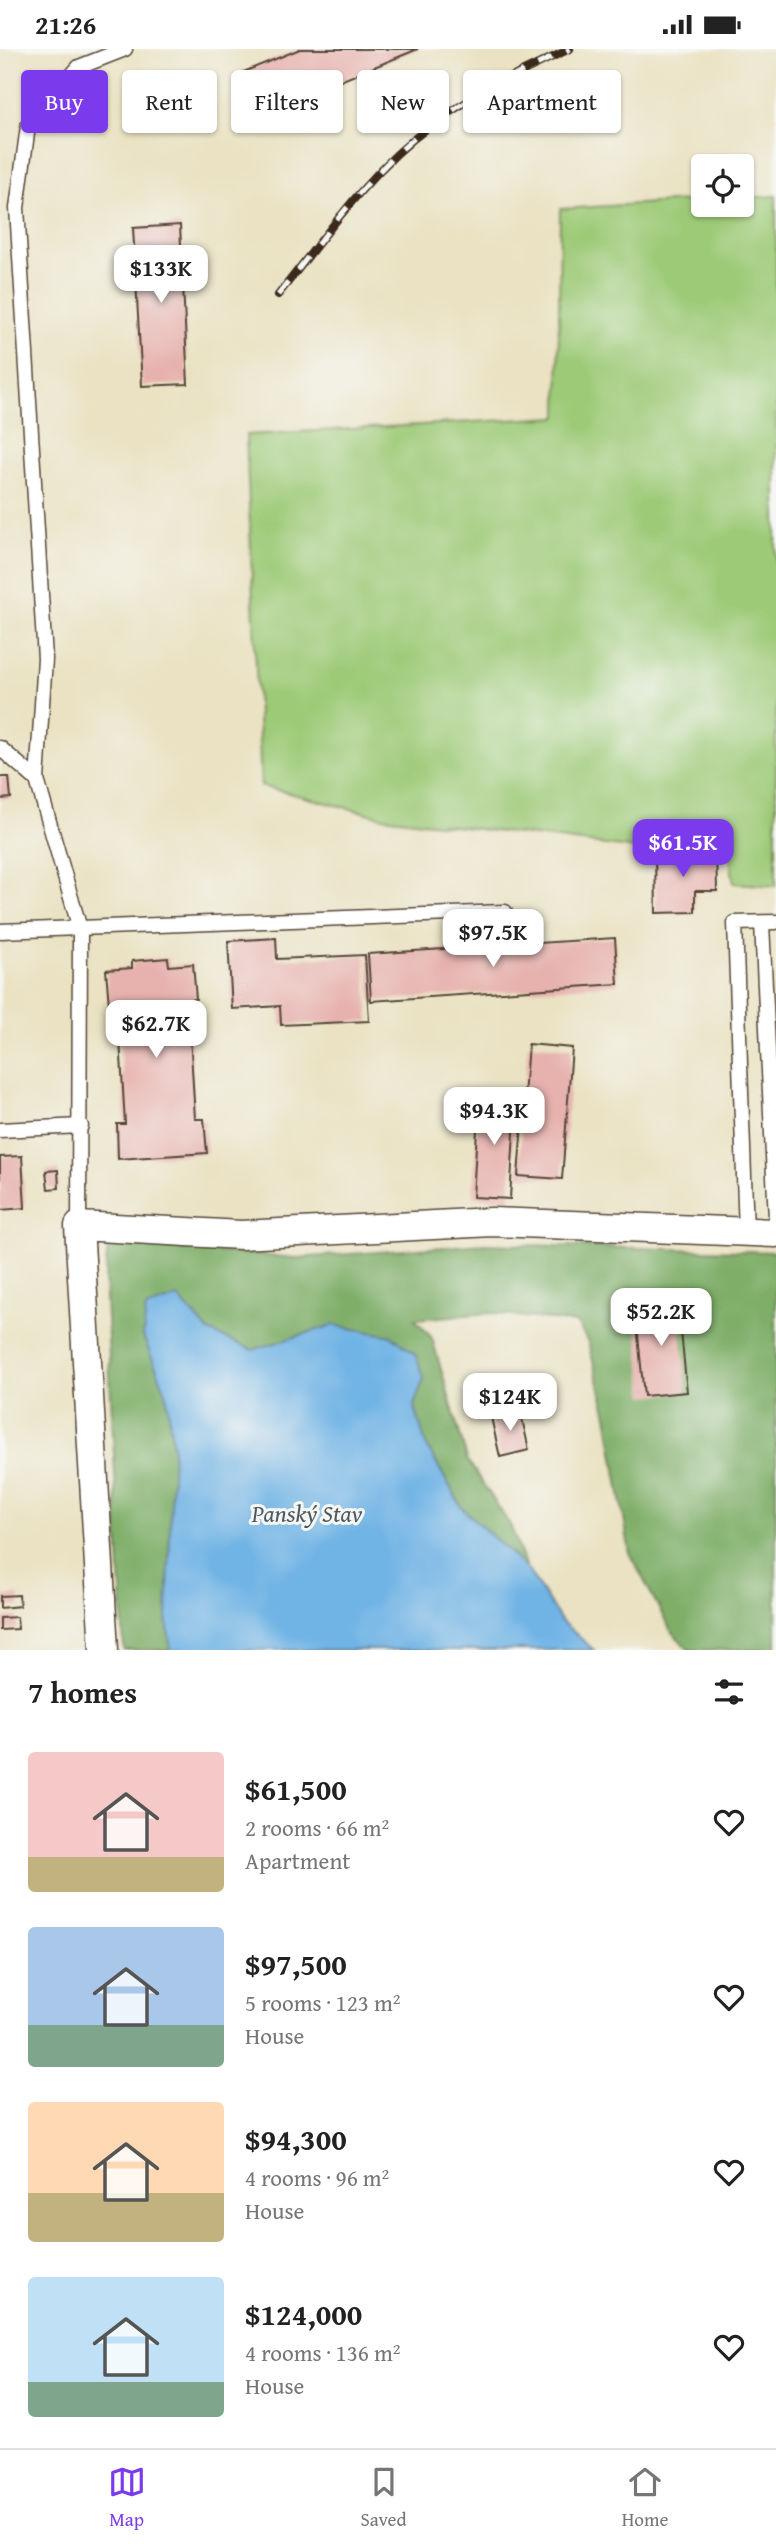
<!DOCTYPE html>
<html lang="en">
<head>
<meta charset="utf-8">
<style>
  :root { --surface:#fff; --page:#f6f6f6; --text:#222; --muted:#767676; --line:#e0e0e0; --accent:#7c3aed }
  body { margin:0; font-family:"Gentium Book Plus",serif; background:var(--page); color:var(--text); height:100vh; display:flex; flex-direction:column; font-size:26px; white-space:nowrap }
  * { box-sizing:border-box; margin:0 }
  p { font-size:23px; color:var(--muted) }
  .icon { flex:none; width:38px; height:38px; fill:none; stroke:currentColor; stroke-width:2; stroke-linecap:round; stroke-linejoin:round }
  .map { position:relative; height:1601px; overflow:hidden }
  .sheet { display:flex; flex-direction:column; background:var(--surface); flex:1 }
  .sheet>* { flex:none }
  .hud { position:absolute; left:21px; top:21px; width:735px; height:63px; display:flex; gap:14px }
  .buttons { position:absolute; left:691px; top:105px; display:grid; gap:14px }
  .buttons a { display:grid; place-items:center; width:63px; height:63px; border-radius:7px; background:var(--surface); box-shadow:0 2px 5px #0004; font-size:35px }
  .price { position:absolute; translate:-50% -60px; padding:0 16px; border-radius:14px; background:#fff; color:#222; font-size:23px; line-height:46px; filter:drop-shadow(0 2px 4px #0008) }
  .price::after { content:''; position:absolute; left:50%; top:42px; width:21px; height:16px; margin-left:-10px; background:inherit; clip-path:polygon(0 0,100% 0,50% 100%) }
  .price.active { background:var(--accent); color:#fff }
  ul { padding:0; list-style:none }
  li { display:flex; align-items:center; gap:21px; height:175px; padding:0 28px }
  li span { display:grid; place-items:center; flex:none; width:196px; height:140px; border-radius:7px; color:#555 }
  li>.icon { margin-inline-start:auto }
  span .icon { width:84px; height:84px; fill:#fffc; stroke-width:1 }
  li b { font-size:30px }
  h2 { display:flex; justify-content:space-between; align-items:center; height:84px; padding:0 28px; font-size:30px }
  .pill { padding:0 24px; border-radius:7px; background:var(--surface); box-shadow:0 2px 5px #0004; font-size:24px; line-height:63px }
  .pill.active { background:var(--accent); color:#fff }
  .status { display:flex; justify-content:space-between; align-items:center; height:49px; padding:0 35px; background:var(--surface); direction:ltr }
  .status svg { height:19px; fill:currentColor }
  .tabs { display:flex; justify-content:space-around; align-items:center; height:98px; border-top:2px solid var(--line); background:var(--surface); font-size:19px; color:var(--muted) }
  .tabs a { display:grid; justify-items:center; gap:4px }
  .tabs .active { color:var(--accent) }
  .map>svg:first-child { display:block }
  .green { fill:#9dca77; stroke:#6c7a4a; stroke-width:2 }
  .forest { fill:#7eae68; stroke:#5c6c43; stroke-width:2 }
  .water { fill:#6fb3e5; stroke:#556e82; stroke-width:2 }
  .building { fill:#e7b2ae }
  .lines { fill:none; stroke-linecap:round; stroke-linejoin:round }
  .service-casing { stroke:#554637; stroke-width:17 }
  .minor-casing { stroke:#554637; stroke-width:31 }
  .service { stroke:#fff; stroke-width:14 }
  .minor { stroke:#fff; stroke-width:28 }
  .rail-casing { stroke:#3b2a1e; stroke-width:8 }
  .rail { stroke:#f6f6f2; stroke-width:5; stroke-dasharray:16; stroke-linecap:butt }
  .labels { text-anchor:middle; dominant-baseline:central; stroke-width:6; stroke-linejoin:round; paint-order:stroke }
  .water-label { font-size:24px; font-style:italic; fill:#4d5a64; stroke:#f6f6f2 }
</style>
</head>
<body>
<div class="status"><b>21:26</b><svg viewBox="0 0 49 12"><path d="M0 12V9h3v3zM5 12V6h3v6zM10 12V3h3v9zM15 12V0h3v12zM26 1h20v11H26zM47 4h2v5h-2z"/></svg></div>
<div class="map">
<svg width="776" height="1601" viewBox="0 0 776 1601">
  <rect width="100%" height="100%" fill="#f6f6f2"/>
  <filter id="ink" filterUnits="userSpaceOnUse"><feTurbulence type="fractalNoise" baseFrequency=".0143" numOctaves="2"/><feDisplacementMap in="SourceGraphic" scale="14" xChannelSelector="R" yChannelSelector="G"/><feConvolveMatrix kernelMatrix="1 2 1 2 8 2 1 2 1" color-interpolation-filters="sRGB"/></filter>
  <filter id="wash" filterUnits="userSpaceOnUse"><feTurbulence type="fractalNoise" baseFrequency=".00686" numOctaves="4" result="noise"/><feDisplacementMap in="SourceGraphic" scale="28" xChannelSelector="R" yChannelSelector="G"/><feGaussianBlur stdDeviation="1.57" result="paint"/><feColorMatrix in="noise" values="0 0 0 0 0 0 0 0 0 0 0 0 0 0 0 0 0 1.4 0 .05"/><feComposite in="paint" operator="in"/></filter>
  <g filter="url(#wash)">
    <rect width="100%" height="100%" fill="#eae2c3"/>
    <path class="green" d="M776 147V837L734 834 729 804 661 803 383 768 261 737 246 386 558 368 560 160 703 151 704 156H742V149Z"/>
    <path class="forest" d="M108 1194 296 1209 485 1195 776 1203V1601H689L671 1582 630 1505 607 1366 588 1293 577 1274 491 1264 415 1270 432 1289 467 1410 510 1476 527 1520 462 1459 426 1396 414 1356 424 1329 333 1276 253 1301 208 1282 177 1248 143 1287 166 1343 173 1399 167 1569 171 1601H124L105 1231Z"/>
    <path class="water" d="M178 1248 208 1282 253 1301 333 1276 392 1287 415 1305 424 1329 414 1356 426 1396 462 1459 527 1520 562 1573 594 1601H171L167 1569 173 1399 166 1343 143 1287 146 1259Z"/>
    <g id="blocks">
      <g class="building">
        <path d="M300 0H418L253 68 236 26Z"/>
        <path d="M180 176 188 335 142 337 133 179Z"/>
        <path d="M0 728H9L11 749 0 750Z"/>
        <path d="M716 802 717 842H695V863L656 864 655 803Z"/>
        <path d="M276 889 277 910 365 906 369 972 281 976 280 957 232 960 228 892Z"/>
        <path d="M615 889 618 935 371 952 368 905Z"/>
        <path d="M168 909 169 917 193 915 196 950 188 951 195 1070H204L207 1104 118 1110 117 1075H125L118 956H109L106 921 132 919V912Z"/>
        <path d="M528 995 572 999 562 1130 518 1127Z"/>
        <path d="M479 1047 516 1049 510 1150 473 1148Z"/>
        <path d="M22 1107 25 1159 0 1161V1108Z"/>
        <path d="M58 1121 59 1139 48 1140 46 1122Z"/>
        <path d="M678 1252 687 1343 644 1347 635 1256Z"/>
        <path d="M520 1361 529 1401 500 1408 491 1368Z"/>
        <path d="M19 1546 20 1557 0 1559V1547Z"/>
        <path d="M17 1568 18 1580 0 1581V1569Z"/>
      </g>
    </g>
  </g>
  <g filter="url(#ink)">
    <use href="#blocks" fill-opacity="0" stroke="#554637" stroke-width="2"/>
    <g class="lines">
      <g class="service-casing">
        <g id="service">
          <path d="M0 699 37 731 80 880 79 1177"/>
          <path d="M37 731 45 610 17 159 28 77 79 18 125 0"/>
          <path d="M762 874 776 1170"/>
          <path d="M0 882 505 863"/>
          <path d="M0 1081 81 1077"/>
          <path d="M746 1183 735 874 776 873"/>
        </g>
      </g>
      <g class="minor-casing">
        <path id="minor" d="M104 1601 79 1177 241 1186 492 1173 776 1184"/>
      </g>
      <use href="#service" class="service"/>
      <use href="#minor" class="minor"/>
      <g class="rail-casing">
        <path id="rail" d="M278 246C324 189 369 122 429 78 473 45 521 23 570 0"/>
      </g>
      <use href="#rail" class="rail"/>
    </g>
  </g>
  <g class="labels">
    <g class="water-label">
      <text x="307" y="1464">Panský Stav</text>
    </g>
  </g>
</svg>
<div class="buttons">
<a><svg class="icon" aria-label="locate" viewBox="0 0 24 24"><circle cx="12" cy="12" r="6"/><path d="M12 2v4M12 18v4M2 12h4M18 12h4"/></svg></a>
</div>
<b class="price" style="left:161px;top:256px">$133K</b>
<b class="price active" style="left:683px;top:830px">$61.5K</b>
<b class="price" style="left:493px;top:920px">$97.5K</b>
<b class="price" style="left:156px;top:1011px">$62.7K</b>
<b class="price" style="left:494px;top:1098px">$94.3K</b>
<b class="price" style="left:661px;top:1299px">$52.2K</b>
<b class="price" style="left:510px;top:1384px">$124K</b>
<div class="hud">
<a class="pill active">Buy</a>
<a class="pill">Rent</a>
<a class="pill">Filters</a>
<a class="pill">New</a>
<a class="pill">Apartment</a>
</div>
</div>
<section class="sheet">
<h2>7 homes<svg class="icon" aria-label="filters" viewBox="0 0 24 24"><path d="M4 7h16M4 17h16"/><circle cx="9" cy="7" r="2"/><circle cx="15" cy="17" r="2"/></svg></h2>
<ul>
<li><span style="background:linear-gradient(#f6c9c9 75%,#c2b280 0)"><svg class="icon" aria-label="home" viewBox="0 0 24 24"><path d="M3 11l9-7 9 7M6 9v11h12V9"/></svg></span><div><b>$61,500</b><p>2 rooms · 66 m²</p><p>Apartment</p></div><svg class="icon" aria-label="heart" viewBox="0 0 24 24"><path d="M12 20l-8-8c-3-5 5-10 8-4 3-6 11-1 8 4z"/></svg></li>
<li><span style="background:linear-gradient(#a9c7e8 70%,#7fa58c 0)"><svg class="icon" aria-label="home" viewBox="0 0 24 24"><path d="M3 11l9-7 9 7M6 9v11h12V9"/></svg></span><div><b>$97,500</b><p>5 rooms · 123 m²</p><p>House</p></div><svg class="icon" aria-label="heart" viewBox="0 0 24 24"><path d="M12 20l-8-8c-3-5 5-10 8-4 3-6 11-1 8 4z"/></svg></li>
<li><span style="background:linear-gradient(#ffd9b3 65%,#c2b280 0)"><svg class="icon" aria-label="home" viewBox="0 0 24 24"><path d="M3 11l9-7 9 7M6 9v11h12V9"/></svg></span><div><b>$94,300</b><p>4 rooms · 96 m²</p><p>House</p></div><svg class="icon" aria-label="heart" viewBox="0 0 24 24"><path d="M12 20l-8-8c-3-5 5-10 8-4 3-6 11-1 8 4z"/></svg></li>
<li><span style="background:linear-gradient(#bfe0f5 75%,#7fa58c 0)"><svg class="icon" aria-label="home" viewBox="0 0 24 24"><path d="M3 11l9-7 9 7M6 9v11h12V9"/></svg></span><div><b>$124,000</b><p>4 rooms · 136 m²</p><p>House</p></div><svg class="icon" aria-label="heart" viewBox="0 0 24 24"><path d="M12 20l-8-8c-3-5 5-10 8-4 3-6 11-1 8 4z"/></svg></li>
</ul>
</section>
<nav class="tabs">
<a class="active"><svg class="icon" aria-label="map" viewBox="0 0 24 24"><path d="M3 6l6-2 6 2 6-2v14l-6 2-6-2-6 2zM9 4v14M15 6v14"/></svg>Map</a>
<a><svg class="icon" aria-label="saved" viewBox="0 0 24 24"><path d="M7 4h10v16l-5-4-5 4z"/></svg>Saved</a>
<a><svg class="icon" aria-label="home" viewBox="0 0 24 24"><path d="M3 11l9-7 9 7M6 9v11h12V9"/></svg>Home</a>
</nav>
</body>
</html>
